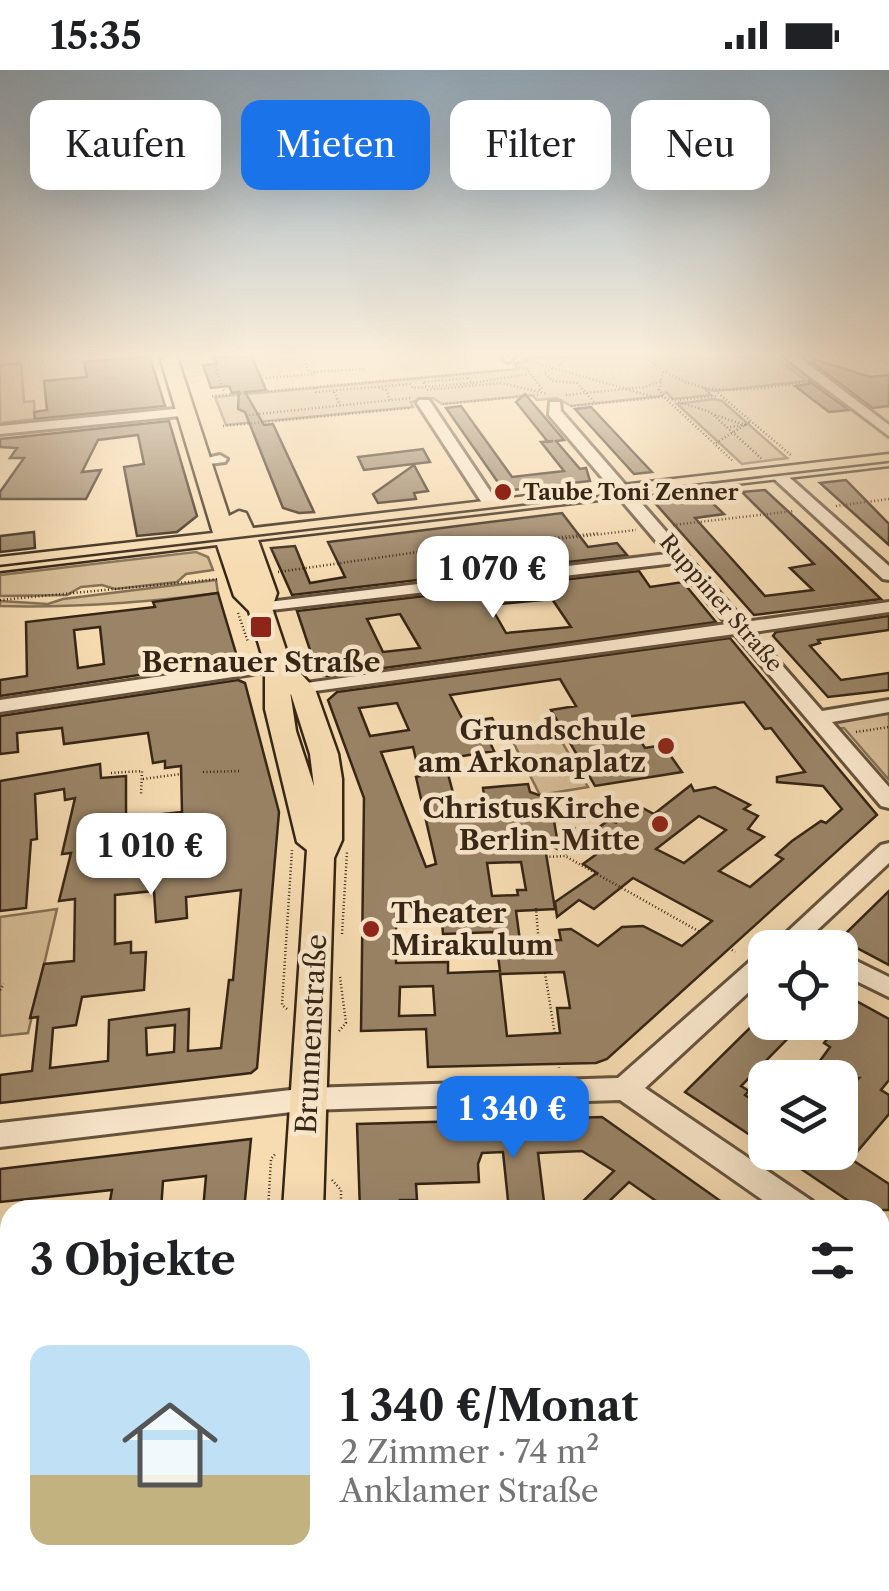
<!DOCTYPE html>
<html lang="de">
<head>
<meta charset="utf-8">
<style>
  :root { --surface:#fff; --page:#f6f6f6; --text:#202124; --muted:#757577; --line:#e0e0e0; --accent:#1a73e8 }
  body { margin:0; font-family:"Libre Caslon Text",serif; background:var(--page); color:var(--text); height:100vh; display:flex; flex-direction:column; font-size:38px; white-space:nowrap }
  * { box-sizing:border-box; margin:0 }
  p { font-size:32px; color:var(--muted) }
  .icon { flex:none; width:55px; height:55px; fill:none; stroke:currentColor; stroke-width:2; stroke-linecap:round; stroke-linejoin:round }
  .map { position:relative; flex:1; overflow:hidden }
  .drawer { position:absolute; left:0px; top:1130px; width:890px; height:392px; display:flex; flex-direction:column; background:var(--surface); border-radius:30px 30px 0 0; box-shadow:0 10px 40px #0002 }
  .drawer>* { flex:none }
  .guide { position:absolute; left:30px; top:30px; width:830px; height:90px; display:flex; gap:20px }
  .fabs { position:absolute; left:748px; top:860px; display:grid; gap:20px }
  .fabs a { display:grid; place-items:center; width:110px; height:110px; border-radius:20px; background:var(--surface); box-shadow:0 10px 40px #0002; font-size:50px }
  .price { position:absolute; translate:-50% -85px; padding:0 22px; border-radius:20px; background:#fff; color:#222; font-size:32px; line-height:65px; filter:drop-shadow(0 2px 5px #0008) }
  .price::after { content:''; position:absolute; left:50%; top:60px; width:30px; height:22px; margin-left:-15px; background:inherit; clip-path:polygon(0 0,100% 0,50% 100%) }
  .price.active { background:var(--accent); color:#fff }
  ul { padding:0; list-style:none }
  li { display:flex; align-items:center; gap:30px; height:250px; padding:0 30px }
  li+li { border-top:2px solid var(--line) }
  li span { display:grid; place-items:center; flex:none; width:280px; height:200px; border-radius:20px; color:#555 }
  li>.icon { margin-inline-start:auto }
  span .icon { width:120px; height:120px; fill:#fffc; stroke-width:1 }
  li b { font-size:42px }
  h2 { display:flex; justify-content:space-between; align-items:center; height:120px; padding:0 30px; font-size:42px }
  .tag { padding:0 35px; border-radius:20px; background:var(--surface); box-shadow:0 10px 40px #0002; font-size:35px; line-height:90px }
  .tag.active { background:var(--accent); color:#fff }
  .status { display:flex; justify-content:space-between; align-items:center; height:70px; padding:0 50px; background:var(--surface); direction:ltr }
  .status svg { height:28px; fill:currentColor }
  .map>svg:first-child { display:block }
  .green { fill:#d6bd97; stroke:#867156; stroke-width:2.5 }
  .building { fill:#9a8467; stroke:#352515; stroke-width:2.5; fill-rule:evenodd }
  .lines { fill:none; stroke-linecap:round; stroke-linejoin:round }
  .minor-casing { stroke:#66533c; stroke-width:6 }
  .major-casing { stroke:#352515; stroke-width:5 }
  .path-far1 { stroke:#352515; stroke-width:2.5; stroke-dasharray:1 2.5; stroke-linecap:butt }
  .path { stroke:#352515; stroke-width:4; stroke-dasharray:4 8; stroke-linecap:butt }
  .minor { fill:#fae8cd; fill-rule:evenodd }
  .major { fill:#f7dcb2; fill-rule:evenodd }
  .tram { stroke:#352515; stroke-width:2.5 }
  .poi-dot { fill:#8f2418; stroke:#fae8cd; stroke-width:4 }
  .labels { text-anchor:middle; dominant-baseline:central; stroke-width:9; stroke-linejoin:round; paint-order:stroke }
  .far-poi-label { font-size:22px; font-weight:bold; fill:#352515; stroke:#fae8cd; text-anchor:start }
  .far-street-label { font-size:22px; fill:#352515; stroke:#fae8cd }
  .poi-label { font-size:28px; font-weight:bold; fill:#352515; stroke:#fae8cd; text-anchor:end }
  .street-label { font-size:28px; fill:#352515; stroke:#fae8cd }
</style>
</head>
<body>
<div class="status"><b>15:35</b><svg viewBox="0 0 49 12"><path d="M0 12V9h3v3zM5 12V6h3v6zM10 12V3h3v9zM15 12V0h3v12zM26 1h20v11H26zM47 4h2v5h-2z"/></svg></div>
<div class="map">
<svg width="889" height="1521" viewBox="0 0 889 1521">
  <rect width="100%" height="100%" fill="#f7dcb2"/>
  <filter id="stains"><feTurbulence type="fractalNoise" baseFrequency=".002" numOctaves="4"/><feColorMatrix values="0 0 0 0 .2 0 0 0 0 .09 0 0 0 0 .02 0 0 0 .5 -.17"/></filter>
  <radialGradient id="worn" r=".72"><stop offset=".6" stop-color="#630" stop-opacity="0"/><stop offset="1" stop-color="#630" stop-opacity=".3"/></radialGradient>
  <g class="green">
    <path d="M525 287H775L807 311 715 321 705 319 711 325 673 329 666 322 661 326 571 336 557 328 537 330 532 325 442 334 433 328 411 332 413 337 226 355 215 327 518 299 514 293 527 291Z"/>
    <path d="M21 293 24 332 34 331 35 349 0 353V295Z"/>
    <path d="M714 329 722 331 787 388 742 394 677 334Z"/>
    <path d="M196 482 208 487 213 500 186 504 177 512 115 519 102 515 81 517 67 525 0 526V505Z"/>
    <path d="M216 510 218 523C143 533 76 538 0 536V531L48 534 63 529Z"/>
    <path d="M889 640V710L844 658 835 659 830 651Z"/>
    <path d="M554 658 588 717 540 725 509 664Z"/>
    <path d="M57 839 28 963 0 966V847Z"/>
  </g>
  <g class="building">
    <path d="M150 287 165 336 35 349 34 342 47 340 44 311 87 307 84 292Z"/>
    <path d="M215 287H252L266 320 245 322 264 355 273 354 314 442 299 443 283 438 245 342 238 339 239 322 232 323 229 316 211 318 203 295 216 294Z"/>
    <path d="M814 289 870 307 889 305V336L872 338 813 293Z"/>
    <path d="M809 311 849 340 829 342 795 316 809 314Z"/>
    <path d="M525 324 564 370 556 371 580 399 586 398 590 411 504 421 446 338 461 336 512 407 564 401 541 372 553 371 548 372 516 332Z"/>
    <path d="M591 337 634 383 652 402 634 404 575 339Z"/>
    <path d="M169 351 197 446 177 462 137 466 124 397 144 394 138 365 98 370 82 402 101 400 86 429H0V422L24 388H10L17 378 0 377V369Z"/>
    <path d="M423 379 430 392 364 400 358 387Z"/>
    <path d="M414 395 428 421 414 423 416 429 378 433 373 424Z"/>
    <path d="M846 410 889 454V475L820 413Z"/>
    <path d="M765 420 831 481 881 529 754 545 655 433 706 427 724 444 695 448 765 526 813 520 790 498 814 494 742 422Z"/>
    <path d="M562 443 588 477 617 473 627 485 292 525 271 478 295 476 310 513 345 507 328 472Z"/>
    <path d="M34 462 35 478 0 482V466Z"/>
    <path d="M639 501 650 517 683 512 716 552 327 606 318 604 297 541ZM552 529 571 557 506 563 490 535ZM400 544 420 578 383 582 367 549Z"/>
    <path d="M218 523 238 590 0 626V610L27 606 26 552 155 537 153 532ZM100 557 104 594 78 598 74 560Z"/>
    <path d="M889 546V560L818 570 820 573 810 576 841 610 889 603V620L828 627 773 566 776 562Z"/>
    <path d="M730 568 877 745 607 989 596 993 428 997 426 959 361 961 364 728 328 630 337 622ZM560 609 576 636 551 640 595 716 682 702 663 675 645 678 625 647 744 632 765 659 771 658 805 702 777 707V712L823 716 842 739 826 753 821 751 792 771 776 785 783 789 750 817 719 801 764 767 748 759 758 746 744 739 750 735 715 717 694 721 691 715 654 744 633 733 611 749 617 753 609 750 584 768 605 778 583 794 597 803 555 832 557 847 579 830 594 839 633 808 712 851 682 876 643 856 622 857 598 876 571 859 559 860 561 870 520 871 516 841 555 839 544 771 559 780 554 751 605 748 530 722 528 714 483 718 485 733 456 734 444 689 494 681 485 662 499 660 492 648 464 652 450 625ZM397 633 409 660 370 666 359 638ZM413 677 420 706 416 707 436 794 426 797 381 682ZM699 746 726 760 684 793 656 779ZM521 792 526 820H517L518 825 492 826 487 793ZM441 839 443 864 495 862 500 901 448 903V892L396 893V840ZM564 902 570 938H557L560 963 507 966 500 904ZM433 916 435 945 399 946 400 917Z"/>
    <path d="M238 610 245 613 279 742 257 998 251 1003 0 1033V1005L32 1001 38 947 30 948 44 894 74 891 75 829 59 831 71 783 62 784 75 728 65 730 64 719 35 724 37 769 31 770 26 838 0 841V711L100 694 101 708 126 706V748L182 742 181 696 165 698V691L153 693 148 663 64 674 62 658 17 663 18 682 0 684V646ZM140 767V793L110 797V771ZM241 820 233 910H229L221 978 188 981 189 939 109 950 108 991 50 998 53 958 76 955 82 927 144 920 146 882 131 883V872L115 874V825L154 821 156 852 187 848 186 827ZM175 955 174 982 147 985 146 958Z"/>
    <path d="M889 821V895L840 869Z"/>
    <path d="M840 922 889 949V1010L881 1020 889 1025V1044L851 1089 889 1114V1140H862L776 1082H840V1028L859 1008H828L814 999 830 977 824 973 840 954Z"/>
    <path d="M765 943V952H804L741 1016 749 1021 745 1025 765 1039V1075L685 1022Z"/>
    <path d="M602 1047 733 1140H669L629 1112 600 1140H574L614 1101 582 1081 538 1083 545 1140H509L503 1082 482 1083 478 1094 479 1112 416 1114 417 1130H400L401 1140H360L357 1054Z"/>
    <path d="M251 1069 244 1140H203L206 1106 163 1111 161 1140H120L121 1135 109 1136 112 1120 0 1132V1099Z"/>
  </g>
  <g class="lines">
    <g class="minor-casing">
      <g id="minor">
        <path d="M502 287H514V288L508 292Z"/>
        <path d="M784 287H799L889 355V366Z"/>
        <path d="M419 330H429L500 436 498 439H486L417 333Z"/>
        <path d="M550 332H560L561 341 745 552 889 532V542L753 562 822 641 889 630V642L832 652 889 717V738L881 736 735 564 278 626 275 622 278 618 285 616 727 554 675 493 254 542 251 538 260 533 667 484 549 345Z"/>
        <path d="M185 338 192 342 190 345 0 364V356Z"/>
        <path d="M220 385 227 389 225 392 201 395 194 391Z"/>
        <path d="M771 400H781L889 496V510L883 509 771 406Z"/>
        <path d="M278 589 285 591V599L0 642V630Z"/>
        <path d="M889 773V793L798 878H770L881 775Z"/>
        <path d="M765 883V907L645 1018 812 1131 816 1140H777L620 1030 308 1040 0 1077V1053L308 1018 618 1008 756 886Z"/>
        <path d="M840 883 889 907V927L840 903Z"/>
        <path d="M880 1180 889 1183V1214L880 1211Z"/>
      </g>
    </g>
    <g class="major-casing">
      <g id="major">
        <path d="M160 287H177L229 446 239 441 246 443 253 458 889 384V396L258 470 277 523 272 538 290 592 315 619 338 684 342 709V770L334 788 323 1140H283L307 780 297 772 265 639V595L249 541 234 526 217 475 0 501V487L213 463ZM290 621 310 684 314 716 296 661Z"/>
        <path d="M261 1512H313L312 1521H260Z"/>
      </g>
    </g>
    <g class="path-far1">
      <path d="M211 287 225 323"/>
      <path d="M303 287 309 302 364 299"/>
      <path d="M422 287H448"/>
      <path d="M647 287C696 333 746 319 806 313"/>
      <path d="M878 287 889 297"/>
      <path d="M522 289 654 327"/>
      <path d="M532 289 543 287"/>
      <path d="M516 296 527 299 542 319 538 320"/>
      <path d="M559 296 567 287"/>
      <path d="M552 299 544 302 552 311 577 313 595 333"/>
      <path d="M663 302 659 320 664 327 734 392"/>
      <path d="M266 308 314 304"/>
      <path d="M468 308 472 313 427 317 423 312Z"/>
      <path d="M473 313 528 304"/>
      <path d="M315 318 316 322 410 314 413 318 427 317"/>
      <path d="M379 318 386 320 390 330"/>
      <path d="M427 320 501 313 548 324"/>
      <path d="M334 322 341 337"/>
      <path d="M718 323 792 386"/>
      <path d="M566 325 645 317 661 311"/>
      <path d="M212 326 504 300"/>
      <path d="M680 330 717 326"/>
      <path d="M443 334 538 325"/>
      <path d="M571 336 664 327 710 342 762 389"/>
      <path d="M249 345 411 328"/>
      <path d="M715 345 745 355 729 357"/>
      <path d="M223 356 410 338"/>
      <path d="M716 373 751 351"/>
      <path d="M836 436 889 429"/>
      <path d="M673 455 794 441"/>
      <path d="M534 470 599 463"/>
      <path d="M278 502 432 480 449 482 636 460"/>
      <path d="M0 530 219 509"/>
      <path d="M238 543 248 572"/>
      <path d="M856 662 889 657"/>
      <path d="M203 702 241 701"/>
      <path d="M111 703 142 701 141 725"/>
      <path d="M143 709 181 704"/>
      <path d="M566 785 578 772 574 756"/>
      <path d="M546 787 565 786 700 862"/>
      <path d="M536 838 539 876"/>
      <path d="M342 864 347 782"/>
      <path d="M729 878 735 882"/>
      <path d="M545 903 555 965"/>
      <path d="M0 920 4 914"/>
      <path d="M287 939 282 935 292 780"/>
      <path d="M339 961 346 953 340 907"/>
      <path d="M559 994V998"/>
      <path d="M332 1110 341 1120V1140"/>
      <path d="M268 1140 271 1089 276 1083"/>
    </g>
    <g class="path">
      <path d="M243 1521 244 1512"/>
      <path d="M336 1521 337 1512"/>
    </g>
    <use href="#minor" class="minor"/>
    <use href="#major" class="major"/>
    <path class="tram" d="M0 496 889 392"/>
  </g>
  <linearGradient id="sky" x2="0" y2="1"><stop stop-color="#93abbd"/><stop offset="0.57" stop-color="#fbefdc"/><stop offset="1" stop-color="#fbefdc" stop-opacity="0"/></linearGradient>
  <rect width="889" height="500" fill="url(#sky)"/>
  <g class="poi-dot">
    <circle cx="503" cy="422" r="10"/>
    <rect x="249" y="545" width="24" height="24" rx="5"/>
    <circle cx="666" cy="676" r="10"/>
    <circle cx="660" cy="754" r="10"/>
    <circle cx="371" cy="859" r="10"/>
  </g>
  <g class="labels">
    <g class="far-poi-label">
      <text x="523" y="422">Taube Toni Zenner</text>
    </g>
    <g class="far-street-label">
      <text transform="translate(721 533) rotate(49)">Ruppiner Straße</text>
    </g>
    <g class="poi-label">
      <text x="261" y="592" text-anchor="middle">Bernauer Straße</text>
      <text x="646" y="660">Grundschule<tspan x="646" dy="32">am Arkonaplatz</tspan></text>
      <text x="640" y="738">ChristusKirche<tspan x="640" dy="32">Berlin-Mitte</tspan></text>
      <text x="391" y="843" text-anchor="start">Theater<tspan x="391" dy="32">Mirakulum</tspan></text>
    </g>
    <g class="street-label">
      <text transform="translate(311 964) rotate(-87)">Brunnenstraße</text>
    </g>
  </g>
  <rect width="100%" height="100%" filter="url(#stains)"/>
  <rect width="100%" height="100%" fill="url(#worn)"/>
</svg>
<div class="fabs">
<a><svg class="icon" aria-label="locate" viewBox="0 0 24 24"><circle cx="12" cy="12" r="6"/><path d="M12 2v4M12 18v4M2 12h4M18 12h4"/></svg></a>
<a><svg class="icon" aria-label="layers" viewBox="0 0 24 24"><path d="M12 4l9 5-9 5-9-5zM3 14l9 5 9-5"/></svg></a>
</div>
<b class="price" style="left:493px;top:551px">1 070 €</b>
<b class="price" style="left:151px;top:828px">1 010 €</b>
<b class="price active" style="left:513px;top:1091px">1 340 €</b>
<div class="guide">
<a class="tag">Kaufen</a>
<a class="tag active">Mieten</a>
<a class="tag">Filter</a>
<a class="tag">Neu</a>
</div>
<section class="drawer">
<h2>3 Objekte<svg class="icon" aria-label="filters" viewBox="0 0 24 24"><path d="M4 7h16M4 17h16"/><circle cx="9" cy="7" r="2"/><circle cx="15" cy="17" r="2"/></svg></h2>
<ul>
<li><span style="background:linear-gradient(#bfe0f5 65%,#c2b280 0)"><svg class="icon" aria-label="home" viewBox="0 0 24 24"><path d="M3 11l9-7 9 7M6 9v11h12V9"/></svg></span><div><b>1 340 €/Monat</b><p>2 Zimmer · 74 m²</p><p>Anklamer Straße</p></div></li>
</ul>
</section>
</div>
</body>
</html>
